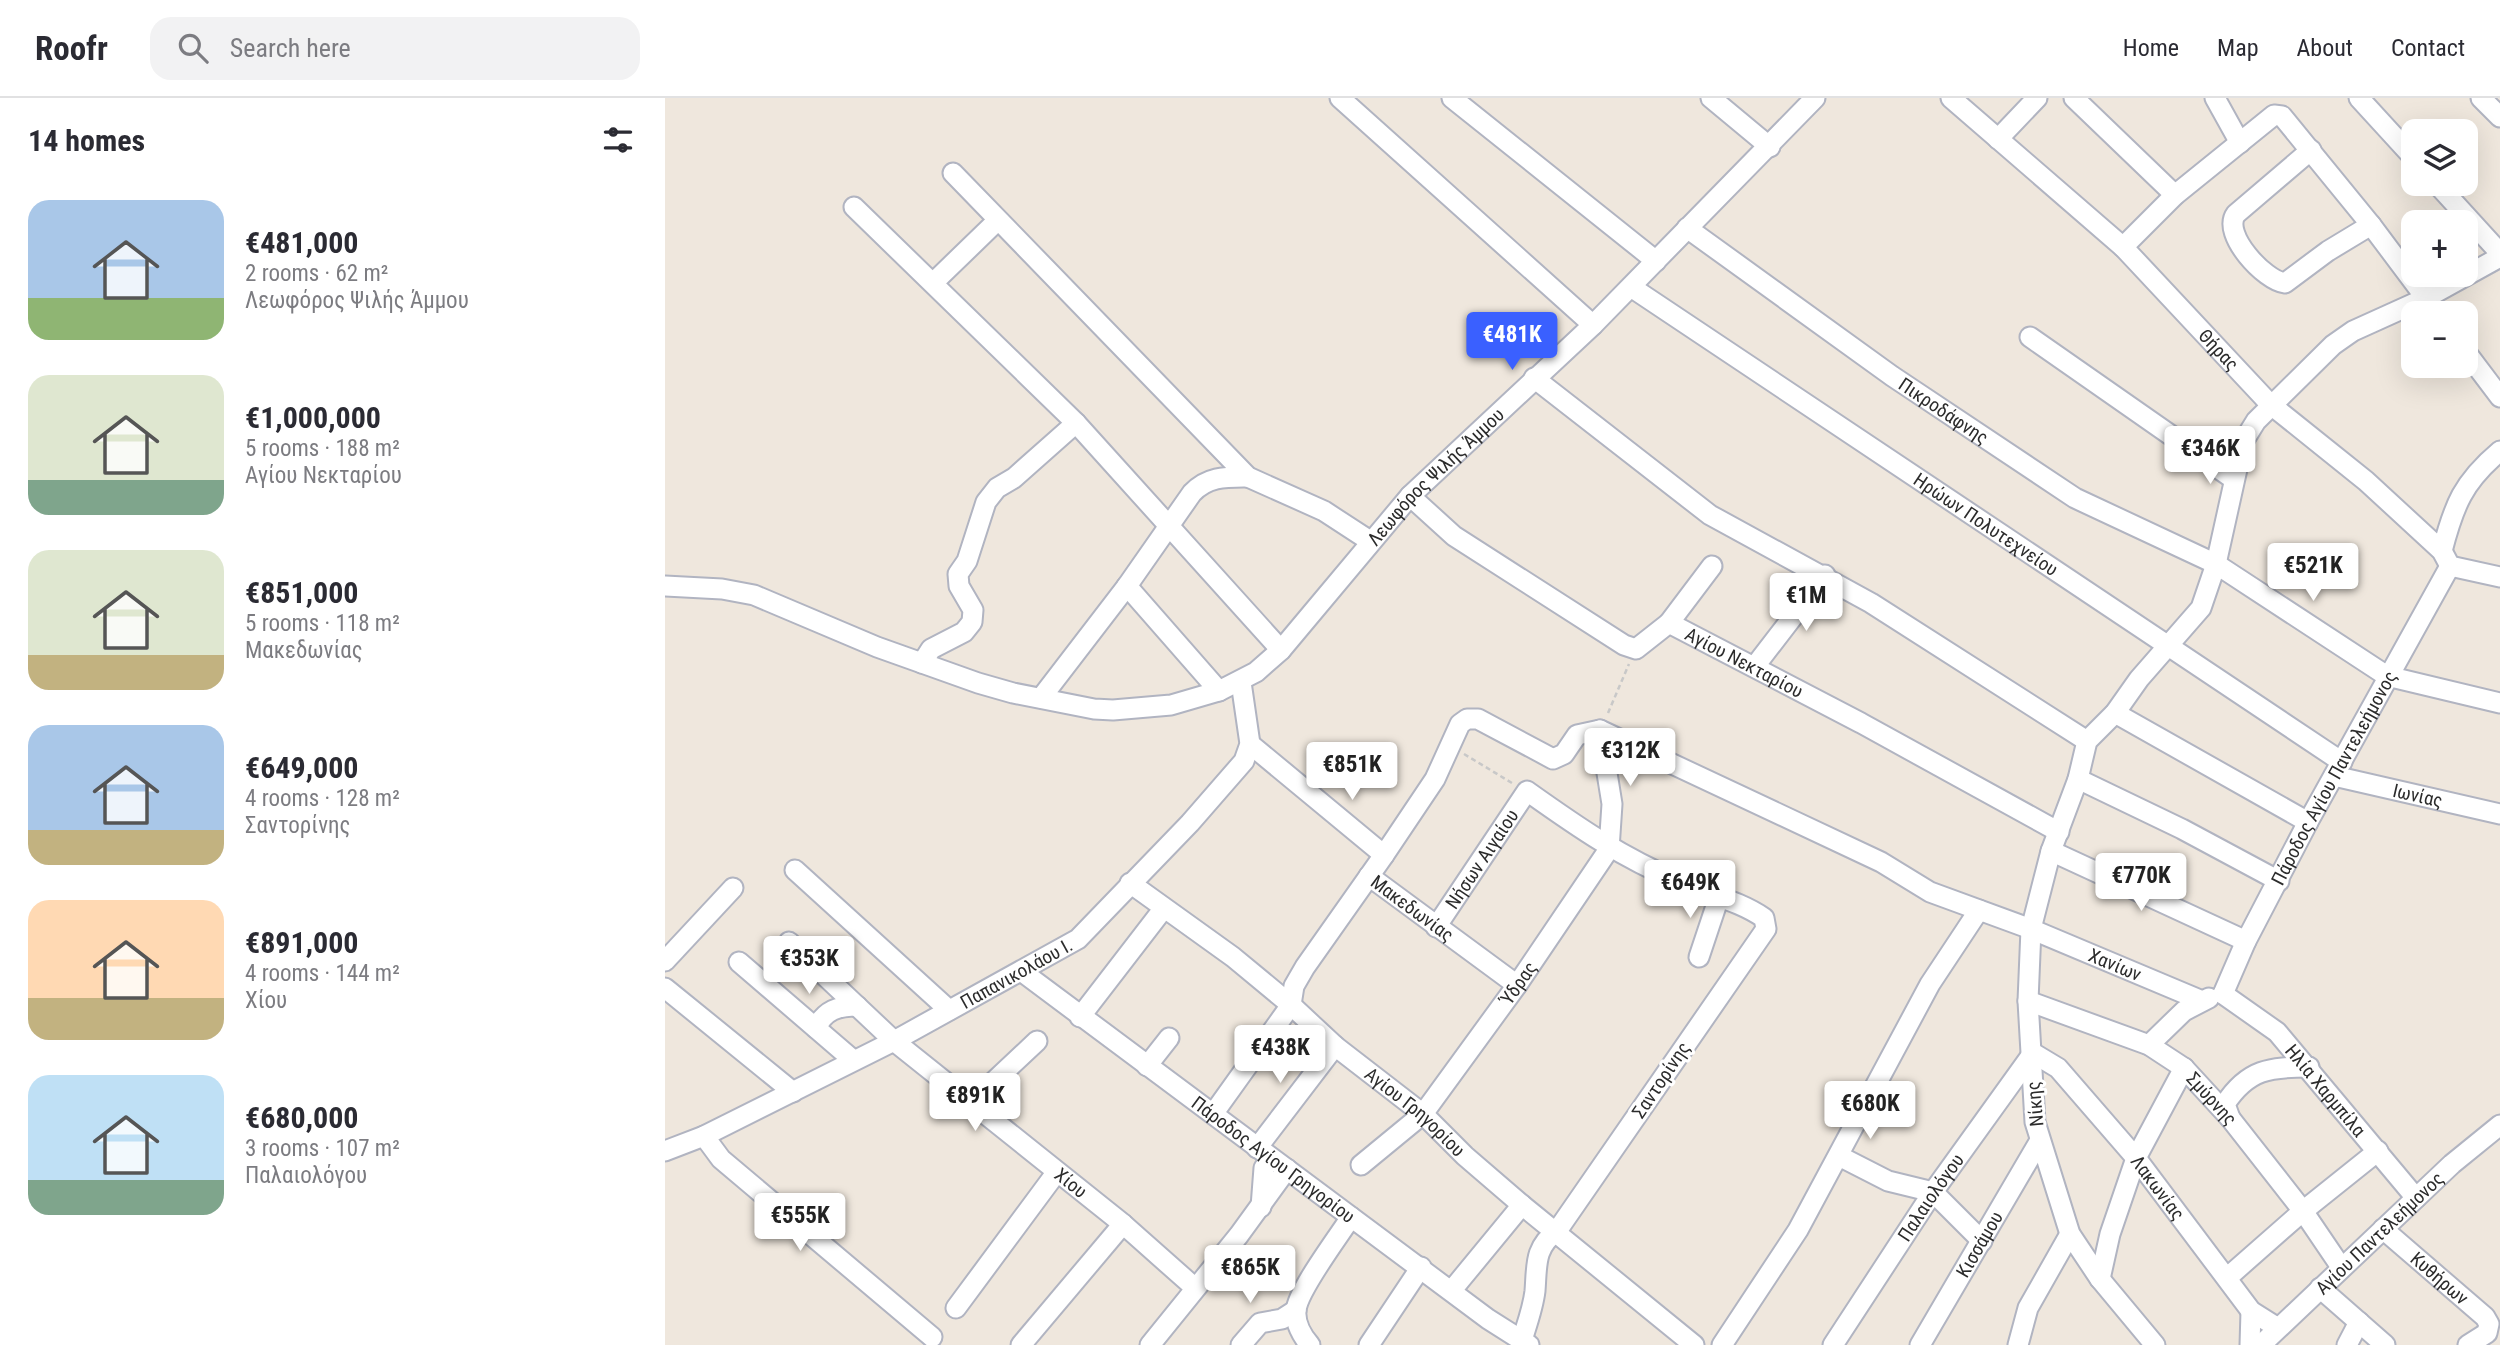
<!DOCTYPE html>
<html lang="en">
<head>
<meta charset="utf-8">
<style>
  :root { --surface:#fff; --page:#f2f2f3; --text:#2b2b33; --muted:#7c7c81; --line:#e1e1e2; --accent:#3a60ff }
  body { margin:0; font-family:"Roboto Condensed",sans-serif; background:var(--page); color:var(--text); height:100vh; display:flex; flex-direction:column; font-size:26px; white-space:nowrap }
  * { box-sizing:border-box; margin:0 }
  p { font-size:23px; color:var(--muted) }
  .icon { flex:none; width:38px; height:38px; fill:none; stroke:currentColor; stroke-width:2; stroke-linecap:round; stroke-linejoin:round }
  .map { position:relative; flex:1; overflow:hidden }
  .drawer { display:flex; flex-direction:column; background:var(--surface); width:665px }
  .drawer>* { flex:none }
  .buttons { position:absolute; left:1736px; top:21px; display:grid; gap:14px }
  .buttons a { display:grid; place-items:center; width:77px; height:77px; border-radius:14px; background:var(--surface); box-shadow:0 7px 28px #0002; font-size:35px }
  .price { position:absolute; translate:-50% -60px; padding:0 16px; border-radius:7px; background:#fff; color:#222; font-size:23px; line-height:46px; filter:drop-shadow(0 2px 4px #0008) }
  .price::after { content:''; position:absolute; left:50%; top:42px; width:21px; height:16px; margin-left:-10px; background:inherit; clip-path:polygon(0 0,100% 0,50% 100%) }
  .price.on { background:var(--accent); color:#fff }
  ul { padding:0; list-style:none }
  li { display:flex; align-items:center; gap:21px; height:175px; padding:0 28px }
  li span { display:grid; place-items:center; flex:none; width:196px; height:140px; border-radius:21px; color:#555 }
  li>.icon { margin-inline-start:auto }
  span .icon { width:84px; height:84px; fill:#fffc; stroke-width:1 }
  li b { font-size:30px }
  h2 { display:flex; justify-content:space-between; align-items:center; height:84px; padding:0 28px; font-size:30px }
  header { display:flex; align-items:center; gap:42px; box-sizing:border-box; height:98px; padding:0 35px; background:var(--surface); border-bottom:2px solid var(--line) }
  header strong { font-size:33px }
  nav { display:flex; gap:38px; margin-inline-start:auto; font-size:24px }
  .search { width:490px; height:63px; background:var(--page); display:flex; align-items:center; gap:18px; box-sizing:border-box; padding:0 24px; border-radius:21px; color:var(--muted); font-size:26px }
  main { display:flex; flex:1; min-height:0 }
  .map>svg:first-child { display:block }
  .lines { fill:none; stroke-linecap:round; stroke-linejoin:round }
  .minor-casing { stroke:#b1b4c1; stroke-width:23 }
  .path { stroke:#c8c8c8; stroke-width:2.5; stroke-dasharray:5 3.5; stroke-linecap:butt }
  .minor { stroke:#fff; stroke-width:19 }
  .labels { text-anchor:middle; dominant-baseline:central; stroke-width:6; stroke-linejoin:round; paint-order:stroke }
  .street-label { font-size:19px; fill:#2c2c2c; stroke:#fff }
</style>
</head>
<body>
<header>
<strong>Roofr</strong>
<div class="search"><svg class="icon" aria-label="search" viewBox="0 0 24 24"><circle cx="10" cy="10" r="6"/><path d="M15 15l6 6"/></svg>Search here</div>
<nav><a>Home</a><a>Map</a><a>About</a><a>Contact</a></nav>
</header>
<main>
<section class="drawer">
<h2>14 homes<svg class="icon" aria-label="filters" viewBox="0 0 24 24"><path d="M4 7h16M4 17h16"/><circle cx="9" cy="7" r="2"/><circle cx="15" cy="17" r="2"/></svg></h2>
<ul>
<li><span style="background:linear-gradient(#a9c7e8 70%,#8fb573 0)"><svg class="icon" aria-label="home" viewBox="0 0 24 24"><path d="M3 11l9-7 9 7M6 9v11h12V9"/></svg></span><div><b>€481,000</b><p>2 rooms · 62 m²</p><p>Λεωφόρος Ψιλής Άμμου</p></div></li>
<li><span style="background:linear-gradient(#dfe7d0 75%,#7fa58c 0)"><svg class="icon" aria-label="home" viewBox="0 0 24 24"><path d="M3 11l9-7 9 7M6 9v11h12V9"/></svg></span><div><b>€1,000,000</b><p>5 rooms · 188 m²</p><p>Αγίου Νεκταρίου</p></div></li>
<li><span style="background:linear-gradient(#dfe7d0 75%,#c2b280 0)"><svg class="icon" aria-label="home" viewBox="0 0 24 24"><path d="M3 11l9-7 9 7M6 9v11h12V9"/></svg></span><div><b>€851,000</b><p>5 rooms · 118 m²</p><p>Μακεδωνίας</p></div></li>
<li><span style="background:linear-gradient(#a9c7e8 75%,#c2b280 0)"><svg class="icon" aria-label="home" viewBox="0 0 24 24"><path d="M3 11l9-7 9 7M6 9v11h12V9"/></svg></span><div><b>€649,000</b><p>4 rooms · 128 m²</p><p>Σαντορίνης</p></div></li>
<li><span style="background:linear-gradient(#ffd9b3 70%,#c2b280 0)"><svg class="icon" aria-label="home" viewBox="0 0 24 24"><path d="M3 11l9-7 9 7M6 9v11h12V9"/></svg></span><div><b>€891,000</b><p>4 rooms · 144 m²</p><p>Χίου</p></div></li>
<li><span style="background:linear-gradient(#bfe0f5 75%,#7fa58c 0)"><svg class="icon" aria-label="home" viewBox="0 0 24 24"><path d="M3 11l9-7 9 7M6 9v11h12V9"/></svg></span><div><b>€680,000</b><p>3 rooms · 107 m²</p><p>Παλαιολόγου</p></div></li>
</ul>
</section>
<div class="map">
<svg width="1835" height="1247" viewBox="0 0 1835 1247">
  <rect width="100%" height="100%" fill="#efe7dd"/>
  <g class="lines">
    <g class="minor-casing">
      <g id="minor">
        <path d="M675 0 928 227"/>
        <path d="M787 0 991 163"/>
        <path d="M1046 0 1105 49"/>
        <path id="s1" d="M1286 0 1458 149 1605 306 1701 383 1777 453 1785 468 1835 479"/>
        <path d="M1409 0 1510 97"/>
        <path d="M1550 0 1575 45"/>
        <path d="M1694 0 1748 59"/>
        <path d="M1816 0 1835 19"/>
        <path d="M1333 41 1372 0"/>
        <path d="M1646 52 1571 116C1556 136 1600 183 1620 185L1663 153 1706 127"/>
        <path d="M288 75 583 379 659 413 705 443"/>
        <path d="M1772 86 1835 155"/>
        <path d="M189 109 411 325 616 552"/>
        <path id="s2" d="M1022 130 1227 278 1410 400 1551 466 1722 578 1835 605"/>
        <path d="M1458 149 1510 97 1609 17 1617 18 1706 127 1772 215"/>
        <path d="M268 185 333 122"/>
        <path id="s3" d="M966 189 1677 664"/>
        <path d="M1365 239 1567 380"/>
        <path d="M1801 254 1835 299"/>
        <path d="M869 280 1045 417 1206 505 1422 643"/>
        <path id="s4" d="M745 398 789 438 959 547 971 551 1004 525 1196 625 1394 734"/>
        <path d="M1777 453C1789 407 1798 384 1835 353"/>
        <path id="s5" d="M0 488 57 491 89 497 212 549 313 585 348 595 429 611 448 612 506 607 554 593 591 574 616 552 745 398 928 227 1150 0"/>
        <path d="M462 488 554 593"/>
        <path d="M1004 525 1047 468"/>
        <path d="M257 565 266 551 299 534 307 524 308 512 294 488 293 476 302 463 321 404 332 390 349 380 411 325"/>
        <path d="M1090 568 1160 477"/>
        <path d="M376 600 462 488 527 395C543 378 561 379 583 379"/>
        <path d="M1450 615 1643 724"/>
        <path d="M935 632 947 706 944 751"/>
        <path id="s6" d="M1669 678 1835 716"/>
        <path d="M1413 681 1517 731 1614 783"/>
        <path d="M1386 753 1581 843"/>
        <path id="s7" d="M719 757 770 681 795 626 802 621H813L888 661 899 656 912 637 935 632 1216 764 1265 794 1366 831 1535 902"/>
        <path d="M130 772 284 912"/>
        <path id="s8" d="M704 778 852 887"/>
        <path id="s9" d="M465 785 568 859 626 907 670 948 758 1016 800 1058 857 1107 1029 1247"/>
        <path id="s10" d="M771 829 862 693C914 730 956 759 1015 784 1043 797 1073 802 1099 820L1101 831 892 1133C869 1149 872 1168 870 1193 868 1210 862 1226 857 1242"/>
        <path id="s11" d="M124 844 229 943 458 1126 529 1189"/>
        <path d="M1034 859 1054 799"/>
        <path d="M0 863 68 790"/>
        <path d="M74 864 188 962"/>
        <path id="s12" d="M356 873 823 1221 864 1247"/>
        <path d="M0 890 128 994"/>
        <path id="s13" d="M1558 896 1581 843 1643 724 1785 468"/>
        <path id="s14" d="M1558 896 1612 934 1751 1100"/>
        <path id="s15" d="M1363 903 1484 947 1519 970 1565 1020 1638 1113 1676 1169"/>
        <path d="M415 919 499 810"/>
        <path d="M151 930C160 912 173 908 192 908"/>
        <path d="M1484 947 1519 913 1544 900"/>
        <path d="M482 968 504 940"/>
        <path d="M305 1006 372 943"/>
        <path d="M548 1016 626 907 629 888 640 869 719 757 585 646"/>
        <path d="M1565 1020 1560 1006C1583 971 1605 969 1644 969"/>
        <path d="M39 1038 56 1061 267 1239"/>
        <path d="M592 1050 670 948"/>
        <path id="s16" d="M0 1053 39 1038 229 943 413 841 525 725 579 663 585 646 576 584"/>
        <path d="M1174 1058 1223 1083 1268 1094 1317 1143"/>
        <path id="s17" d="M696 1067 758 1016 852 887 944 751"/>
        <path d="M596 1109 599 1070 606 1060"/>
        <path id="s18" d="M1718 1131 1820 1219 1824 1226 1822 1235 1803 1247"/>
        <path d="M1563 1179 1638 1113 1713 1053"/>
        <path d="M1435 1181 1445 1136 1471 1060 1519 970"/>
        <path d="M1655 1190 1720 1247"/>
        <path d="M787 1192 857 1107"/>
        <path d="M291 1210 391 1075"/>
        <path d="M356 1247 458 1126"/>
        <path d="M485 1247 574 1137 622 1071"/>
        <path d="M576 1247 595 1225 617 1221 631 1212"/>
        <path d="M645 1247C637 1238 630 1225 631 1213 632 1193 674 1138 686 1119"/>
        <path d="M704 1247 756 1169"/>
        <path d="M1057 1247 1133 1132 1265 886 1314 812"/>
        <path id="s19" d="M1168 1247 1268 1094 1368 955 1393 970 1471 1060 1586 1213 1613 1230"/>
        <path id="s20" d="M1255 1247 1374 1044"/>
        <path d="M1353 1247 1363 1210 1405 1136"/>
        <path d="M1490 1247 1435 1181 1405 1136 1370 1024 1363 903 1366 831 1386 753 1413 681 1422 643 1450 615 1474 581 1536 510 1551 466 1578 344 1591 323 1668 247 1688 233 1761 200 1835 159"/>
        <path d="M1585 1247 1586 1213"/>
        <path id="s21" d="M1596 1247 1787 1066 1835 1027"/>
        <path d="M1682 1247 1694 1224"/>
      </g>
    </g>
    <g class="path">
      <path d="M943 615 964 566"/>
      <path d="M799 656 847 685"/>
    </g>
    <use href="#minor" class="minor"/>
  </g>
  <g class="labels">
    <g class="street-label">
      <text stroke="none"><textPath href="#s1" startOffset="368">Θήρας</textPath></text>
      <text stroke="none"><textPath href="#s2" startOffset="315">Πικροδάφνης</textPath></text>
      <text stroke="none"><textPath href="#s5" startOffset="884">Λεωφόρος Ψιλής Άμμου</textPath></text>
      <text stroke="none"><textPath href="#s3" startOffset="427">Ηρώων Πολυτεχνείου</textPath></text>
      <text stroke="none"><textPath href="#s4" startOffset="401">Αγίου Νεκταρίου</textPath></text>
      <text stroke="none"><textPath href="#s13" startOffset="243">Πάροδος Αγίου Παντελεήμονος</textPath></text>
      <text stroke="none"><textPath href="#s6" startOffset="86">Ιωνίας</textPath></text>
      <text stroke="none"><textPath href="#s10" startOffset="82">Νήσων Αιγαίου</textPath></text>
      <text stroke="none"><textPath href="#s8" startOffset="54">Μακεδωνίας</textPath></text>
      <text stroke="none"><textPath href="#s7" startOffset="882">Χανίων</textPath></text>
      <text stroke="none"><textPath href="#s16" startOffset="394">Παπανικολάου Ι.</textPath></text>
      <text stroke="none"><textPath href="#s17" startOffset="242">Ύδρας</textPath></text>
      <text transform="translate(996 982) rotate(-56)">Σαντορίνης</text>
      <text stroke="none"><textPath href="#s14" startOffset="142">Ηλία Χαρμπίλα</textPath></text>
      <text stroke="none"><textPath href="#s15" startOffset="212">Σμύρνης</textPath></text>
      <text transform="translate(1370 1006) rotate(-95)">Νίκης</text>
      <text stroke="none"><textPath href="#s9" startOffset="366">Αγίου Γρηγορίου</textPath></text>
      <text stroke="none"><textPath href="#s12" startOffset="315">Πάροδος Αγίου Γρηγορίου</textPath></text>
      <text stroke="none"><textPath href="#s11" startOffset="371">Χίου</textPath></text>
      <text stroke="none"><textPath href="#s19" startOffset="539">Λακωνίας</textPath></text>
      <text stroke="none"><textPath href="#s19" startOffset="177">Παλαιολόγου</textPath></text>
      <text stroke="none"><textPath href="#s21" startOffset="163">Αγίου Παντελεήμονος</textPath></text>
      <text stroke="none"><textPath href="#s20" startOffset="117">Κισσάμου</textPath></text>
      <text stroke="none"><textPath href="#s18" startOffset="75">Κυθήρων</textPath></text>
    </g>
  </g>
</svg>
<div class="buttons">
<a><svg class="icon" aria-label="layers" viewBox="0 0 24 24"><path d="M12 4l9 5-9 5-9-5zM3 14l9 5 9-5"/></svg></a>
<a>+</a>
<a>−</a>
</div>
<b class="price on" style="left:847px;top:274px">€481K</b>
<b class="price" style="left:1545px;top:388px">€346K</b>
<b class="price" style="left:1648px;top:505px">€521K</b>
<b class="price" style="left:1141px;top:535px">€1M</b>
<b class="price" style="left:965px;top:690px">€312K</b>
<b class="price" style="left:687px;top:704px">€851K</b>
<b class="price" style="left:1476px;top:815px">€770K</b>
<b class="price" style="left:1025px;top:822px">€649K</b>
<b class="price" style="left:144px;top:898px">€353K</b>
<b class="price" style="left:615px;top:987px">€438K</b>
<b class="price" style="left:310px;top:1035px">€891K</b>
<b class="price" style="left:1205px;top:1043px">€680K</b>
<b class="price" style="left:135px;top:1155px">€555K</b>
<b class="price" style="left:585px;top:1207px">€865K</b>
</div>
</main>
</body>
</html>
